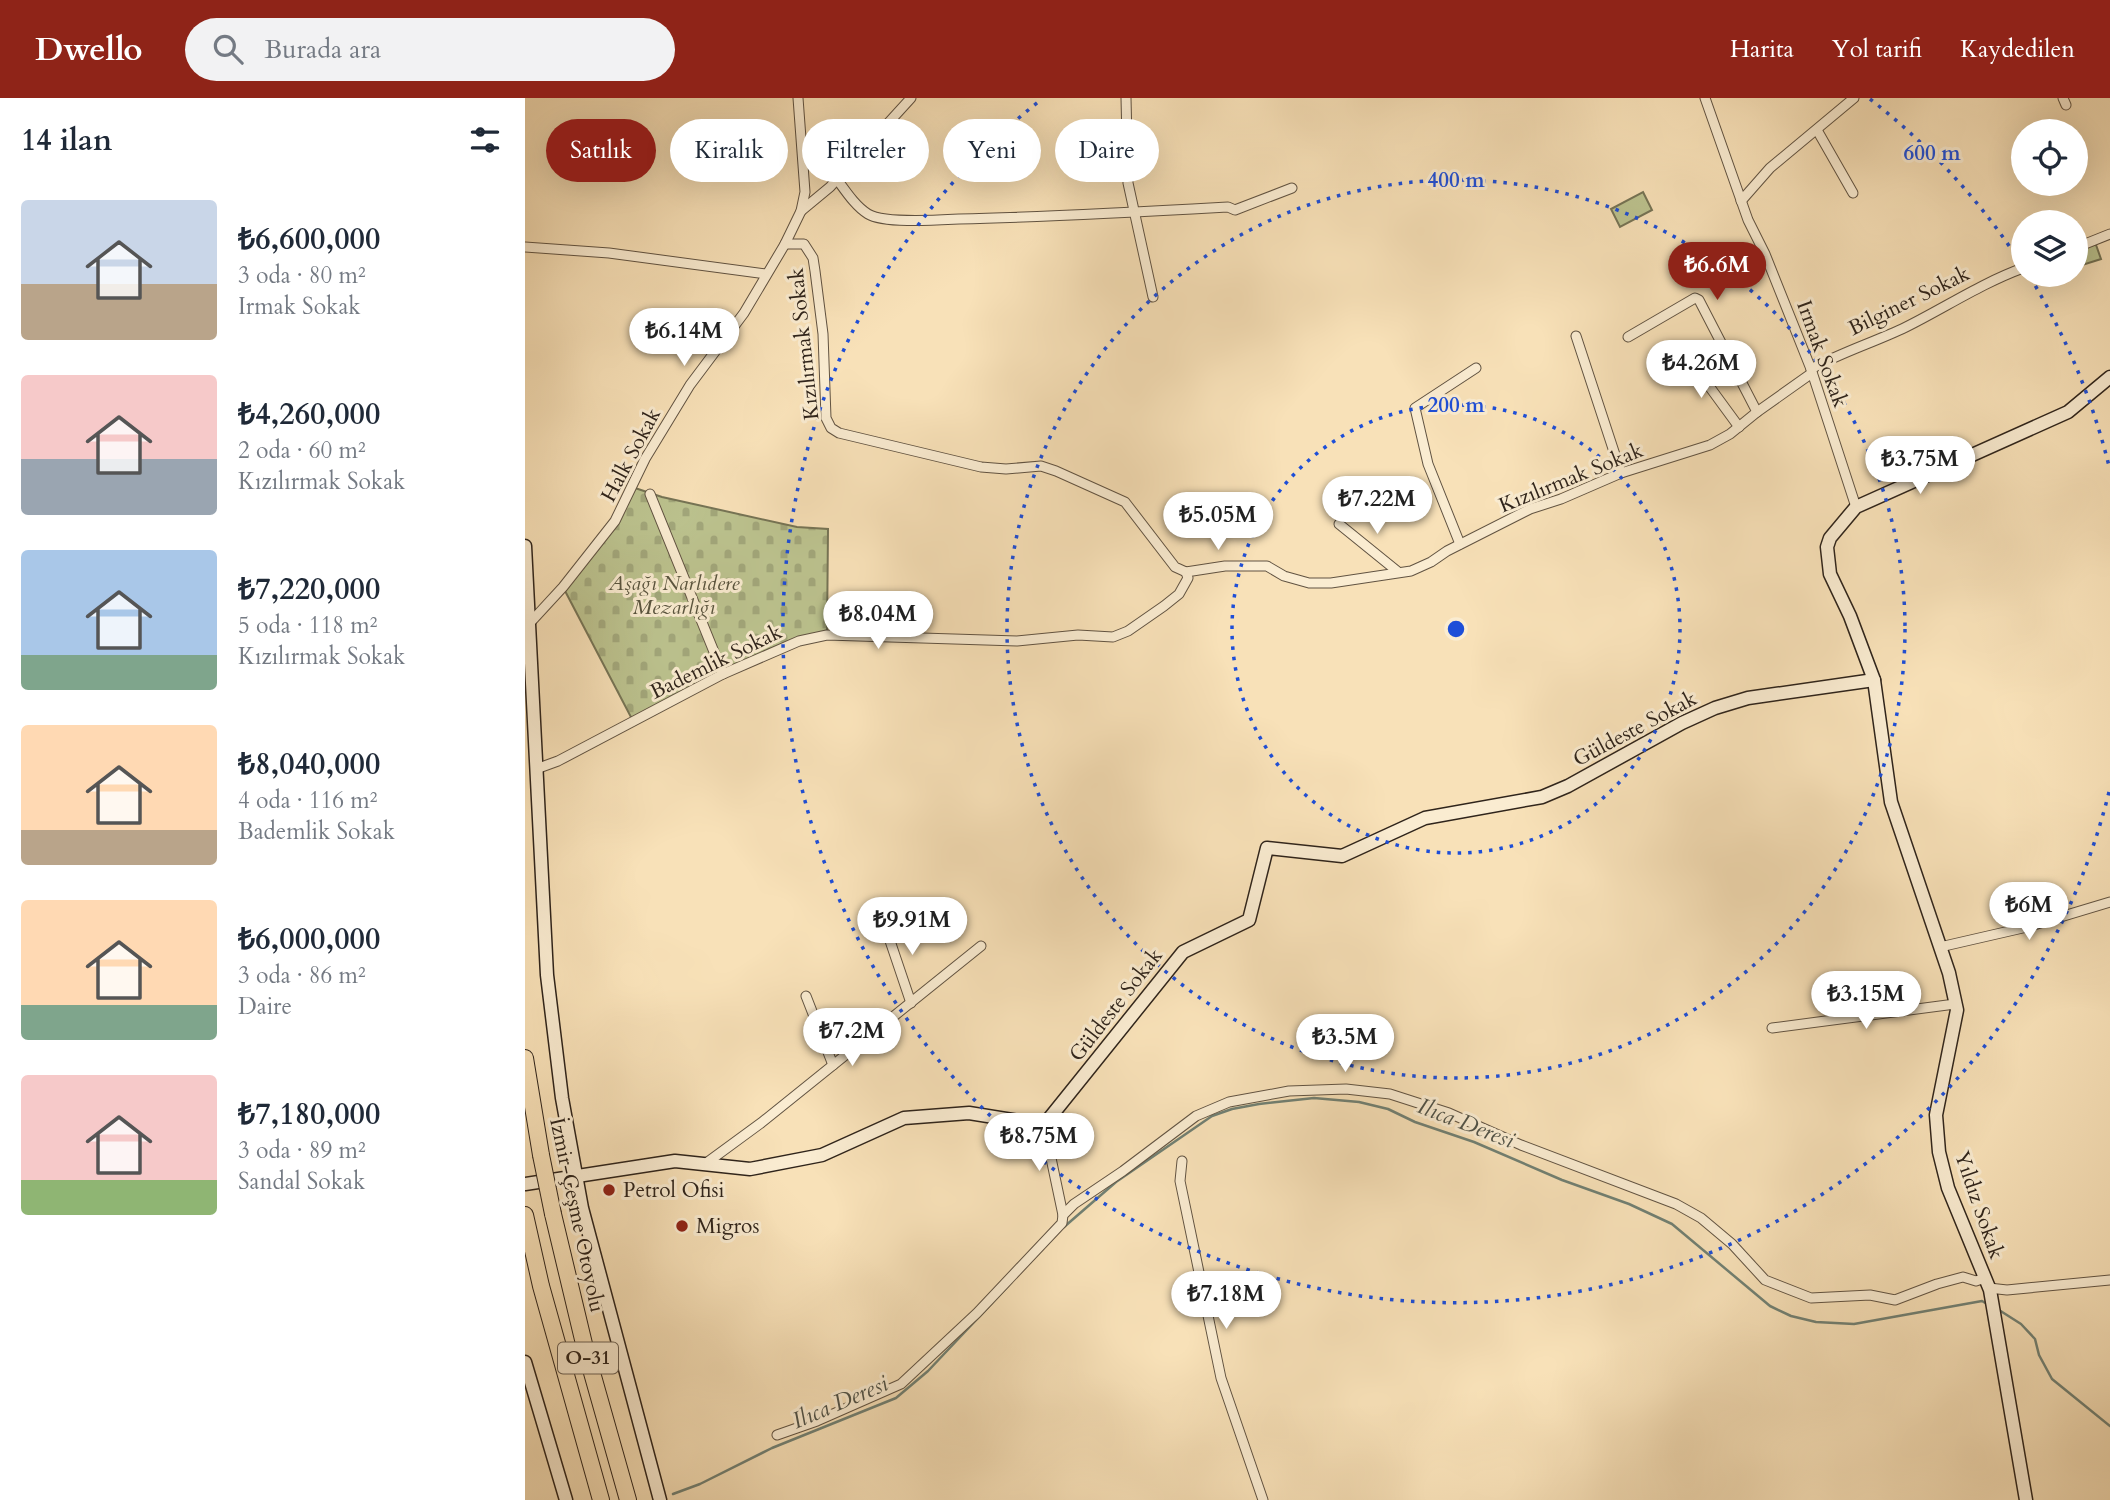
<!DOCTYPE html>
<html lang="tr">
<head>
<meta charset="utf-8">
<style>
  :root { --surface:#fff; --page:#f2f2f3; --text:#1f2937; --muted:#747a83; --accent:#8f2418 }
  body { margin:0; font-family:Cardo,serif; background:var(--page); color:var(--text); height:100vh; display:flex; flex-direction:column; font-size:26px; white-space:nowrap }
  * { box-sizing:border-box; margin:0 }
  p { font-size:23px; color:var(--muted) }
  .icon { flex:none; width:38px; height:38px; fill:none; stroke:currentColor; stroke-width:2; stroke-linecap:round; stroke-linejoin:round }
  .map { position:relative; flex:1; overflow:hidden }
  .sheet { display:flex; flex-direction:column; background:var(--surface); width:525px }
  .sheet>* { flex:none }
  .hud { position:absolute; left:21px; top:21px; width:665px; height:63px; display:flex; gap:14px }
  .buttons { position:absolute; left:1486px; top:21px; display:grid; gap:14px }
  .buttons a { display:grid; place-items:center; width:77px; height:77px; border-radius:50%; background:var(--surface); box-shadow:0 7px 28px #0002; font-size:35px }
  .price { position:absolute; translate:-50% -60px; padding:0 16px; border-radius:24px; background:#fff; color:#222; font-size:23px; line-height:46px; filter:drop-shadow(0 2px 4px #0008) }
  .price::after { content:''; position:absolute; left:50%; top:42px; width:21px; height:16px; margin-left:-10px; background:inherit; clip-path:polygon(0 0,100% 0,50% 100%) }
  .price.active { background:var(--accent); color:#fff }
  ul { padding:0; list-style:none }
  li { display:flex; align-items:center; gap:21px; height:175px; padding:0 21px }
  li span { display:grid; place-items:center; flex:none; width:196px; height:140px; border-radius:7px; color:#555 }
  li>.icon { margin-inline-start:auto }
  span .icon { width:84px; height:84px; fill:#fffc; stroke-width:1 }
  li b { font-size:30px }
  h2 { display:flex; justify-content:space-between; align-items:center; height:84px; padding:0 21px; font-size:30px }
  .tag { padding:0 24px; border-radius:32px; background:var(--surface); box-shadow:0 7px 28px #0002; font-size:24px; line-height:63px }
  .tag.active { background:var(--accent); color:#fff }
  header { display:flex; align-items:center; gap:42px; box-sizing:border-box; height:98px; padding:0 35px; background:var(--accent); color:#fff }
  header strong { font-size:33px }
  nav { display:flex; gap:38px; margin-inline-start:auto; font-size:24px }
  .search { width:490px; height:63px; background:var(--page); display:flex; align-items:center; gap:18px; box-sizing:border-box; padding:0 24px; border-radius:38px; color:var(--muted); font-size:26px }
  main { display:flex; flex:1; min-height:0 }
  .map>svg:first-child { display:block }
  .cemetery { fill:url(#cemetery-stones); stroke:#767455; stroke-width:2 }
  .park { fill:#bcc38f; stroke:#767455; stroke-width:2 }
  .lines { fill:none; stroke-linecap:round; stroke-linejoin:round }
  .stream { stroke:#718073; stroke-width:2.5 }
  .street-casing { stroke:#615342; stroke-width:11 }
  .secondary-casing { stroke:#2f241b; stroke-width:15 }
  .highway-casing { stroke:#2f241b; stroke-width:18 }
  .street { stroke:#faecd1; stroke-width:9 }
  .secondary { stroke:#faecd1; stroke-width:12 }
  .highway { stroke:#f8e1b8; stroke-width:16 }
  .highway-bridge-casing { stroke:#2f241b; stroke-width:18; stroke-linecap:butt }
  .highway-bridge { stroke:#f8e1b8; stroke-width:16 }
  .ring { fill:none; stroke:#1d4ed8; stroke-width:3.5; stroke-dasharray:3.5 7 }
  .poi-dot { fill:#8f2418; stroke:#faecd1; stroke-width:2.5 }
  .labels { text-anchor:middle; dominant-baseline:central; stroke-width:6; stroke-linejoin:round; paint-order:stroke }
  .shield { fill:#faecd1; stroke:#6c6052; stroke-width:2 }
  .shield-label { font-size:19px; font-weight:bold; fill:#2f241b }
  .street-label { font-size:21px; fill:#2f241b; stroke:#faecd1 }
  .park-label { font-size:21px; font-style:italic; fill:#59543e; stroke:#faecd1 }
  .poi-label { font-size:21px; fill:#2f241b; stroke:#faecd1; text-anchor:start }
  .water-label { font-size:23px; font-style:italic; fill:#505247; stroke:#faecd1 }
  .centre { fill:#1d4ed8; stroke:#faecd1; stroke-width:3.5 }
  .ring-label { font-size:21px; text-anchor:middle; font-weight:bold; fill:#1d4ed8; stroke:#faecd1; stroke-width:6; stroke-linejoin:round; paint-order:stroke }
</style>
</head>
<body>
<header>
<strong>Dwello</strong>
<div class="search"><svg class="icon" aria-label="search" viewBox="0 0 24 24"><circle cx="10" cy="10" r="6"/><path d="M15 15l6 6"/></svg>Burada ara</div>
<nav><a>Harita</a><a>Yol tarifi</a><a>Kaydedilen</a></nav>
</header>
<main>
<section class="sheet">
<h2>14 ilan<svg class="icon" aria-label="filters" viewBox="0 0 24 24"><path d="M4 7h16M4 17h16"/><circle cx="9" cy="7" r="2"/><circle cx="15" cy="17" r="2"/></svg></h2>
<ul>
<li><span style="background:linear-gradient(#c9d6e8 60%,#b9a48a 0)"><svg class="icon" aria-label="home" viewBox="0 0 24 24"><path d="M3 11l9-7 9 7M6 9v11h12V9"/></svg></span><div><b>₺6,600,000</b><p>3 oda · 80 m²</p><p>Irmak Sokak</p></div></li>
<li><span style="background:linear-gradient(#f6c9c9 60%,#9aa5b1 0)"><svg class="icon" aria-label="home" viewBox="0 0 24 24"><path d="M3 11l9-7 9 7M6 9v11h12V9"/></svg></span><div><b>₺4,260,000</b><p>2 oda · 60 m²</p><p>Kızılırmak Sokak</p></div></li>
<li><span style="background:linear-gradient(#a9c7e8 75%,#7fa58c 0)"><svg class="icon" aria-label="home" viewBox="0 0 24 24"><path d="M3 11l9-7 9 7M6 9v11h12V9"/></svg></span><div><b>₺7,220,000</b><p>5 oda · 118 m²</p><p>Kızılırmak Sokak</p></div></li>
<li><span style="background:linear-gradient(#ffd9b3 75%,#b9a48a 0)"><svg class="icon" aria-label="home" viewBox="0 0 24 24"><path d="M3 11l9-7 9 7M6 9v11h12V9"/></svg></span><div><b>₺8,040,000</b><p>4 oda · 116 m²</p><p>Bademlik Sokak</p></div></li>
<li><span style="background:linear-gradient(#ffd9b3 75%,#7fa58c 0)"><svg class="icon" aria-label="home" viewBox="0 0 24 24"><path d="M3 11l9-7 9 7M6 9v11h12V9"/></svg></span><div><b>₺6,000,000</b><p>3 oda · 86 m²</p><p>Daire</p></div></li>
<li><span style="background:linear-gradient(#f6c9c9 75%,#8fb573 0)"><svg class="icon" aria-label="home" viewBox="0 0 24 24"><path d="M3 11l9-7 9 7M6 9v11h12V9"/></svg></span><div><b>₺7,180,000</b><p>3 oda · 89 m²</p><p>Sandal Sokak</p></div></li>
</ul>
</section>
<div class="map">
<svg width="1585" height="1402" viewBox="0 0 1585 1402">
  <defs>
    <pattern id="cemetery-stones" width="16" height="16" patternUnits="userSpaceOnUse" patternTransform="scale(1.75)"><rect width="16" height="16" fill="#bcc38f"/><path d="M2 7V4a2 2 0 0 1 4 0v3zM10 15v-3a2 2 0 0 1 4 0v3z" fill="#a2a77b"/></pattern>
  </defs>
  <rect width="100%" height="100%" fill="#f8e1b8"/>
  <filter id="stains"><feTurbulence type="fractalNoise" baseFrequency=".00286" numOctaves="4"/><feColorMatrix values="0 0 0 0 .2 0 0 0 0 .09 0 0 0 0 .02 0 0 0 .5 -.17"/></filter>
  <radialGradient id="worn" r=".72"><stop offset=".6" stop-color="#630" stop-opacity="0"/><stop offset="1" stop-color="#630" stop-opacity=".3"/></radialGradient>
  <path class="cemetery" d="M107 389 137 399 272 429 303 431 302 537 274 543 108 623 38 489 90 423Z"/>
  <g class="park">
    <path d="M1118 94 1127 112 1095 129 1086 111Z"/>
    <path d="M1570 144 1576 161 1551 169 1550 151Z"/>
  </g>
  <g class="lines">
    <g class="stream">
      <path d="M539 1129 591 1084 687 1018 707 1011 734 1006 789 1000 834 1004 863 1011 890 1024 949 1044 1037 1082 1104 1106 1147 1126 1245 1208 1266 1218 1291 1224 1329 1226 1457 1203 1462 1206"/>
      <path d="M1474 1212 1496 1226 1510 1241 1514 1257 1527 1281 1585 1328"/>
      <path d="M148 1396 175 1386 247 1350 371 1300 403 1273 486 1185"/>
    </g>
    <g class="street-casing">
      <g id="street">
        <path d="M601 0 603 85 628 199"/>
        <path d="M1180 0 1223 122 1240 156 1286 271 1331 409"/>
        <path d="M1538 0 1541 7"/>
        <path d="M1292 32 1328 95"/>
        <path d="M311 80C320 92 330 108 343 116 359 126 414 122 434 121 524 119 613 114 703 109L710 112 767 90"/>
        <path d="M1216 103 1245 70 1329 0"/>
        <path d="M276 113 305 89 386 0"/>
        <path d="M260 146H279L288 160 290 173 298 236 301 320 306 330 314 335 456 369 481 371 516 368 531 373 600 404 650 469 661 474 700 468H742L759 478 784 485H806L886 473 906 464 922 453 1005 411 1036 401 1096 375 1185 347 1205 336 1232 314 1287 275"/>
        <path d="M0 149 84 155 241 176"/>
        <path d="M1550 150 1585 136"/>
        <path d="M1051 238 1096 375"/>
        <path d="M1103 239 1170 200 1174 202 1232 314"/>
        <path d="M1162 258 1214 329"/>
        <path d="M1286 271C1317 254 1350 244 1381 229 1421 209 1457 185 1498 170"/>
        <path d="M125 396 198 576"/>
        <path d="M814 426 872 473"/>
        <path d="M935 446 903 366 890 310 951 270"/>
        <path d="M3 527 38 489 90 423 120 361 165 287 219 215 260 146 276 113 280 94 273 0"/>
        <path d="M11 671 33 663 198 576 274 543 302 537 492 543 553 537 588 539 603 533 639 508 654 496 663 480 661 474"/>
        <path d="M359 825 386 905"/>
        <path d="M1415 849 1502 829 1585 804"/>
        <path d="M281 898 308 967"/>
        <path d="M1247 930 1430 906"/>
        <path d="M519 1027 538 1117"/>
        <path d="M657 1063 655 1083 696 1280 738 1402"/>
        <path d="M180 1066 236 1025 456 848"/>
        <path d="M1464 1190 1482 1192 1585 1182"/>
        <path d="M252 1337 292 1323 376 1286 452 1215 537 1125 538 1117 549 1106 598 1073 671 1018 704 1004 764 993 821 991 865 996 924 1015 996 1047 1151 1106 1176 1120 1207 1146 1240 1182 1286 1200 1345 1197 1370 1202 1412 1186 1438 1179 1451 1183 1460 1180"/>
      </g>
    </g>
    <g class="secondary-casing">
      <g id="secondary">
        <path d="M0 448 22 877 37 1000 57 1110 135 1402"/>
        <path d="M0 1086 150 1063 225 1071 297 1057 379 1020 444 1015 519 1027 658 854 724 822 742 750 817 758 900 720 1017 699 1043 688 1157 625 1190 610 1223 600 1349 582"/>
        <path d="M0 1264 41 1402"/>
        <path d="M1501 1402 1465 1192 1423 1090 1414 1054 1411 1017 1432 912 1424 875 1366 704 1349 582 1325 518 1305 476 1302 449 1305 440 1331 409 1543 314 1585 279"/>
      </g>
    </g>
    <g class="highway-casing">
      <g id="highway">
        <path d="M0 960 16 1057"/>
        <path d="M28 1116 60 1250 103 1402"/>
        <path d="M0 1117 16 1188 76 1402"/>
      </g>
    </g>
    <use href="#street" class="street"/>
    <use href="#secondary" class="secondary"/>
    <use href="#highway" class="highway"/>
    <g class="highway-bridge-casing">
      <path id="highway-bridge" d="M16 1057 28 1116"/>
    </g>
    <use href="#highway-bridge" class="highway-bridge"/>
  </g>
  <g class="ring">
    <circle cx="931" cy="531" r="224"/>
    <circle cx="931" cy="531" r="449"/>
    <path d="M1584 694A673 673 0 1 1 517 1M1345 1A673 673 0 0 1 1495 164M1505 179A673 673 0 0 1 1584 368"/>
  </g>
  <g class="poi-dot">
    <circle cx="84" cy="1092" r="7"/>
    <circle cx="157" cy="1128" r="7"/>
  </g>
  <g class="labels">
    <rect class="shield" x="33" y="1244.5" width="60" height="31" rx="5"/>
    <g class="shield-label">
      <text x="63" y="1260">O-31</text>
    </g>
    <g class="street-label">
      <text transform="translate(1384 203) rotate(-26)">Bilginer Sokak</text>
      <text transform="translate(279 246) rotate(-96)">Kızılırmak Sokak</text>
      <text transform="translate(1297 256) rotate(70)">Irmak Sokak</text>
      <text transform="translate(106 357) rotate(-62)">Halk Sokak</text>
      <text transform="translate(1046 380) rotate(-22)">Kızılırmak Sokak</text>
      <text transform="translate(191 564) rotate(-26)">Bademlik Sokak</text>
      <text transform="translate(1110 631) rotate(-28)">Güldeste Sokak</text>
      <text transform="translate(591 907) rotate(-52)">Güldeste Sokak</text>
      <text transform="translate(1454 1107) rotate(71)">Yıldız Sokak</text>
      <text transform="translate(52 1117) rotate(78)">İzmir-Çeşme Otoyolu</text>
    </g>
    <g class="park-label">
      <text x="149" y="485">Aşağı Narlıdere<tspan x="149" dy="24">Mezarlığı</tspan></text>
    </g>
    <g class="poi-label">
      <text x="98" y="1092">Petrol Ofisi</text>
      <text x="171" y="1128">Migros</text>
    </g>
    <g class="water-label">
      <text transform="translate(941 1025) rotate(21)">Ilıca Deresi</text>
      <text transform="translate(315 1304) rotate(-23)">Ilıca Deresi</text>
    </g>
  </g>
  <circle cx="931" cy="531" r="10" class="centre"/>
  <g class="ring-label">
    <text x="1407" y="62">600 m</text>
    <text x="931" y="89">400 m</text>
    <text x="931" y="314">200 m</text>
  </g>
  <rect width="100%" height="100%" filter="url(#stains)"/>
  <rect width="100%" height="100%" fill="url(#worn)"/>
</svg>
<div class="buttons">
<a><svg class="icon" aria-label="locate" viewBox="0 0 24 24"><circle cx="12" cy="12" r="6"/><path d="M12 2v4M12 18v4M2 12h4M18 12h4"/></svg></a>
<a><svg class="icon" aria-label="layers" viewBox="0 0 24 24"><path d="M12 4l9 5-9 5-9-5zM3 14l9 5 9-5"/></svg></a>
</div>
<b class="price active" style="left:1192px;top:204px">₺6.6M</b>
<b class="price" style="left:159px;top:270px">₺6.14M</b>
<b class="price" style="left:1176px;top:302px">₺4.26M</b>
<b class="price" style="left:1395px;top:398px">₺3.75M</b>
<b class="price" style="left:852px;top:438px">₺7.22M</b>
<b class="price" style="left:693px;top:454px">₺5.05M</b>
<b class="price" style="left:353px;top:553px">₺8.04M</b>
<b class="price" style="left:1504px;top:844px">₺6M</b>
<b class="price" style="left:387px;top:859px">₺9.91M</b>
<b class="price" style="left:1341px;top:933px">₺3.15M</b>
<b class="price" style="left:327px;top:970px">₺7.2M</b>
<b class="price" style="left:820px;top:976px">₺3.5M</b>
<b class="price" style="left:514px;top:1075px">₺8.75M</b>
<b class="price" style="left:701px;top:1233px">₺7.18M</b>
<div class="hud">
<a class="tag active">Satılık</a>
<a class="tag">Kiralık</a>
<a class="tag">Filtreler</a>
<a class="tag">Yeni</a>
<a class="tag">Daire</a>
</div>
</div>
</main>
</body>
</html>
